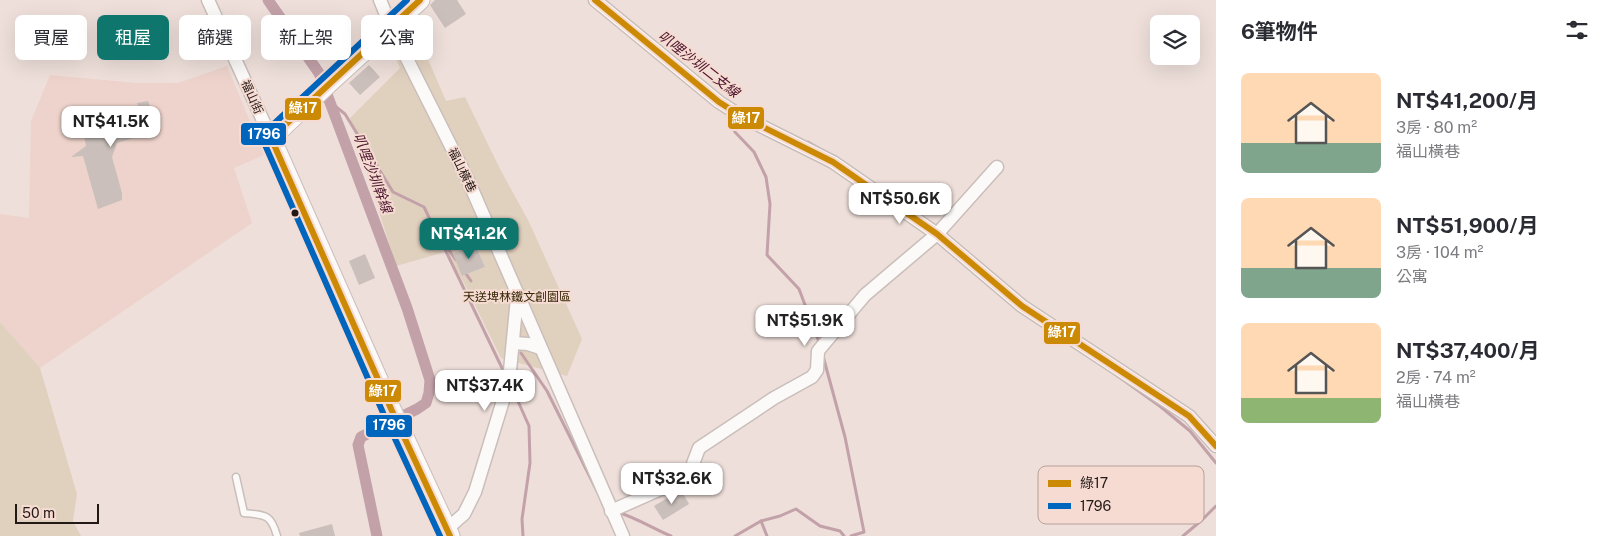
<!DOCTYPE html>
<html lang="zh-TW">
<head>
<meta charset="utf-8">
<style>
  :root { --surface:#fff; --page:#f7f7f7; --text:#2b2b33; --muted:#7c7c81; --accent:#0f766e }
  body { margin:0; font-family:"Public Sans","Noto Sans TC",sans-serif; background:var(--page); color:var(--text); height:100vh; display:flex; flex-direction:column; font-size:19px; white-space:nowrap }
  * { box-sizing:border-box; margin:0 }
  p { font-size:16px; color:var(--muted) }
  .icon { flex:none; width:28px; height:28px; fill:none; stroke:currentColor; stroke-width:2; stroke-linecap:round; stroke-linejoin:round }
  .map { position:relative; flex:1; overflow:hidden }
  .side { display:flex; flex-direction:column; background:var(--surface); width:400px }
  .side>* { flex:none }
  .top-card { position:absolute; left:15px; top:15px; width:475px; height:45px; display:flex; gap:10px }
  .tools { position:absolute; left:1150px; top:15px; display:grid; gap:10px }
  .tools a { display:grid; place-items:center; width:50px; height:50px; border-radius:8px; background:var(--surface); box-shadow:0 5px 20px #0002; font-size:25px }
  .scale { position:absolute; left:15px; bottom:12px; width:84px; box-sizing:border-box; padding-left:5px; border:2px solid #221916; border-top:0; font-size:14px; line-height:18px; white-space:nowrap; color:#221916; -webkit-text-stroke:4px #f6dbd2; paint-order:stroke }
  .price { position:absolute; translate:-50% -42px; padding:0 11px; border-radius:10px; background:#fff; color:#222; font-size:16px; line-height:32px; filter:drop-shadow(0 1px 2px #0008) }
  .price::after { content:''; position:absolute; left:50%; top:30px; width:15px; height:11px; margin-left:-8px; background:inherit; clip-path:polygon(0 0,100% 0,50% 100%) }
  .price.selected { background:var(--accent); color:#fff }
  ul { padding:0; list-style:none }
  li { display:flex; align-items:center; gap:15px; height:125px; padding:0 25px }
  li span { display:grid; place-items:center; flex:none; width:140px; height:100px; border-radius:8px; color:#555 }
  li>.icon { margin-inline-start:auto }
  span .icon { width:60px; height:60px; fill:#fffc; stroke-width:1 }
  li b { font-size:21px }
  h2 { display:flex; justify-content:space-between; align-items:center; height:60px; padding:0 25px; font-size:21px }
  .pill { padding:0 18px; border-radius:8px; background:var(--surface); box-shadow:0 5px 20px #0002; font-size:18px; line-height:45px }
  .pill.selected { background:var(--accent); color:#fff }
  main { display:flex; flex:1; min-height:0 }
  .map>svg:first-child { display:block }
  .built { fill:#edd3cb }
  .green { fill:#e0d0be; fill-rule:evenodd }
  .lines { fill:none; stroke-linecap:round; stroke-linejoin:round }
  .stream { stroke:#c3a1a9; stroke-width:3 }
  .canal { stroke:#c3a1a9; stroke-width:11 }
  .building { fill:#cabfba }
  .lane-casing { stroke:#c9beba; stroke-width:9 }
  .street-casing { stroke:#c9beba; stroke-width:15 }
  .secondary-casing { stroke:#c9beba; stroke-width:21 }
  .lane { stroke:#fcfaf9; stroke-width:6 }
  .street { stroke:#fcfaf9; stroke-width:12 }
  .secondary { stroke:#fcfaf9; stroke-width:19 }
  .bus-1-casing { stroke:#f6dbd2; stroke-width:10 }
  .bus-2-casing { stroke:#f6dbd2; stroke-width:10 }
  .bus-1 { stroke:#cc8a04; stroke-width:6 }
  .bus-2 { stroke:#0065bd; stroke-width:6 }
  .bus-dot { fill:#221916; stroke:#f6dbd2; stroke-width:2 }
  .labels { text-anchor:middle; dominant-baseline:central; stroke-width:4; stroke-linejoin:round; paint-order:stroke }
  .street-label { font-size:12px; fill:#221916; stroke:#f6dbd2 }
  .park-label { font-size:12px; fill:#362707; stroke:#f6dbd2 }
  .water-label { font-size:14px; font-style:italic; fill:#4a142c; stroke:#f6dbd2 }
  .key { fill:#f6dbd2; stroke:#b6a19a; stroke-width:1 }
  .key-label { font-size:14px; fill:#221916 }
  .line-badge { stroke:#f6dbd2; stroke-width:2 }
  .badge-label { font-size:14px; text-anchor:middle; font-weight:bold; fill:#fff }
</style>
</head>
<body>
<main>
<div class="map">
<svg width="1216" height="536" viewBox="0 0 1216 536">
  <rect width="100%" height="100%" fill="#eedfda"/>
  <path class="built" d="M227 66 264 155 234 168 252 223 40 368 0 322V214L29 218 31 121 50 75 136 83H178Z"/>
  <g class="green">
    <path d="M408 26 427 57 446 101 465 97 499 167 529 222 582 339 567 376 501 358 464 283 445 252 396 266 350 118 400 68 388 43ZM475 244 485 267 463 276 453 254Z"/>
    <path d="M0 322 40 368 77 494 73 521 81 536H0Z"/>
  </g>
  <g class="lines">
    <g class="stream">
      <path d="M330 102 345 114 393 192 424 207 436 232 456 260"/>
      <path d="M728 117 735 132 754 152 766 177 770 204 767 255 799 289 819 342"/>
      <path d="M808 142 820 149"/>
      <path d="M441 241 502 368"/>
      <path d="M464 271 471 281"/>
      <path d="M521 353 547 391 597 491"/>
      <path d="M823 356 845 437 864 532 851 536"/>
      <path d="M1115 374 1161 407 1190 431 1216 463"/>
      <path d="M513 390 529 426 530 463 522 519 523 536"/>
      <path d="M617 512C637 518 652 528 671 536"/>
      <path d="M761 521 780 516 796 509 820 526 840 531 844 536"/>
      <path d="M735 536 761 521 767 536"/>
      <path d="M1183 536 1202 520 1216 506"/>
    </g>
    <path class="canal" d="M268 0 319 73 407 308 430 380 429 393 426 403 417 409 361 437 358 445 377 536"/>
  </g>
  <g class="building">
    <path d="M435 0H457L466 14 445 28 430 5Z"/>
    <path d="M369 65 380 77 360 95 349 83Z"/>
    <path d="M148 101 156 122 157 131 117 143 112 157 122 193V200L98 209 83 156 71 157 86 146 82 123 78 120 84 114 91 118 139 109 137 103Z"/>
    <path d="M475 244 485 267 462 276 453 254Z"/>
    <path d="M365 254 375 278 359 285 349 261Z"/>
    <path d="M681 490 689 504 663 520 654 506Z"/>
    <path d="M332 524 335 536H300L299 533Z"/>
  </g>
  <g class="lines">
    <g class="lane-casing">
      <path id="lane" d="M236 477 244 513C265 515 271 514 277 536"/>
    </g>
    <g class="street-casing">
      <g id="street">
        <path d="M208 0 271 138"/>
        <path d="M380 0 391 27 468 180 623 536"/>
        <path d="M595 0 719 102 741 116 833 162 937 234 1022 306 1189 416 1216 446"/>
        <path d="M513 343 528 344 540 348"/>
        <path d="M611 511 688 477 699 448 774 398 812 377 817 370 818 351 865 295 937 234 997 167"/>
        <path d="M447 529 464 514 475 492 509 381 517 298"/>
      </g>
    </g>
    <g class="secondary-casing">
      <path id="secondary" d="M420 0 330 82 271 138 392 411 450 536"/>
    </g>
    <use href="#lane" class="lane"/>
    <use href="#street" class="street"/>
    <use href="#secondary" class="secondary"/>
    <g class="bus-1-casing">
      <g id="bus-1">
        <path d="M420 0 271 138 392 411 450 536"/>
        <path d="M595 0 719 102 741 116 833 162 937 234 1022 306 1189 416 1216 446"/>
      </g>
    </g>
    <g class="bus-2-casing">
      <path id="bus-2" d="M407 0 265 132 262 138 384 415 440 536"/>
    </g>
    <use href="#bus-1" class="bus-1"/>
    <use href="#bus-2" class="bus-2"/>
  </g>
  <circle class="bus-dot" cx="295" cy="213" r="4.5"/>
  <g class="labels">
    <g class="street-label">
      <text transform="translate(252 97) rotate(66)">福山街</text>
      <text transform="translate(462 170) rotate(64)">福山橫巷</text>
    </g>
    <g class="park-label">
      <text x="517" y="297">天送埤林鐵文創園區</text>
    </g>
    <g class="water-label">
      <text transform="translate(699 64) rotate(38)">叭哩沙圳二支線</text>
      <text transform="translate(373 173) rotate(69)">叭哩沙圳幹線</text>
    </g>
  </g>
  <rect x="1038" y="466" width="166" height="58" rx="8" class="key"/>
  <rect x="1048" y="480" width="23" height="7" fill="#cc8a04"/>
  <rect x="1048" y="503" width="23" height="6" fill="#0065bd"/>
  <g class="key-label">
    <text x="1080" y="488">綠17</text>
    <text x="1080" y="511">1796</text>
  </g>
  <g class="line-badge">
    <rect x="284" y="97" width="38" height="24" rx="5" fill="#cc8a04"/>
    <rect x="727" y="106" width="38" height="24" rx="5" fill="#cc8a04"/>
    <rect x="240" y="122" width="47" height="24" rx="5" fill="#0065bd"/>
    <rect x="1043" y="321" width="38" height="24" rx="5" fill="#cc8a04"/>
    <rect x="364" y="379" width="38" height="24" rx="5" fill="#cc8a04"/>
    <rect x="365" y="414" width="48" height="24" rx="5" fill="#0065bd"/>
  </g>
  <g class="badge-label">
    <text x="303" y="113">綠17</text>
    <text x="746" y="123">綠17</text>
    <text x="264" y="139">1796</text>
    <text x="1062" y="337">綠17</text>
    <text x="383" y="396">綠17</text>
    <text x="389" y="430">1796</text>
  </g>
</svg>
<div class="tools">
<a><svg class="icon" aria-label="layers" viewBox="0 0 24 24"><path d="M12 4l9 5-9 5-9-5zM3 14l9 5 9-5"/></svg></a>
</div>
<div class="scale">50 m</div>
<b class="price" style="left:111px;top:148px">NT$41.5K</b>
<b class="price" style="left:900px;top:225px">NT$50.6K</b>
<b class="price selected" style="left:469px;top:260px">NT$41.2K</b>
<b class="price" style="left:805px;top:347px">NT$51.9K</b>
<b class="price" style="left:485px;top:412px">NT$37.4K</b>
<b class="price" style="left:672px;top:505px">NT$32.6K</b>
<div class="top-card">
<a class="pill">買屋</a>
<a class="pill selected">租屋</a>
<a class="pill">篩選</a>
<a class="pill">新上架</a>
<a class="pill">公寓</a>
</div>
</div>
<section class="side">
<h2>6筆物件<svg class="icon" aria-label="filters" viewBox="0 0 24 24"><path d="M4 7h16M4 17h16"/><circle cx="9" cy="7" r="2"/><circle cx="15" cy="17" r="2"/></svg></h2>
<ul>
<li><span style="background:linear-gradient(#ffd9b3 70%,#7fa58c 0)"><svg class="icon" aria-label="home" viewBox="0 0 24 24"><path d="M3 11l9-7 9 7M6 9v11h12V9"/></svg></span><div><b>NT$41,200/月</b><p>3房 · 80 m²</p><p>福山橫巷</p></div></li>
<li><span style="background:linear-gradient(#ffd9b3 70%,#7fa58c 0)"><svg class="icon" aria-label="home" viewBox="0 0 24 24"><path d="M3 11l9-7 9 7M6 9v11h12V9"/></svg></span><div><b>NT$51,900/月</b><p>3房 · 104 m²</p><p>公寓</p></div></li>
<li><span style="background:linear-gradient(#ffd9b3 75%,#8fb573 0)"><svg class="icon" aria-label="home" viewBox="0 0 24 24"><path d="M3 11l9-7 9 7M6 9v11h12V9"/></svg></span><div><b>NT$37,400/月</b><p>2房 · 74 m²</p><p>福山橫巷</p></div></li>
</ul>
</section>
</main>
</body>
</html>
